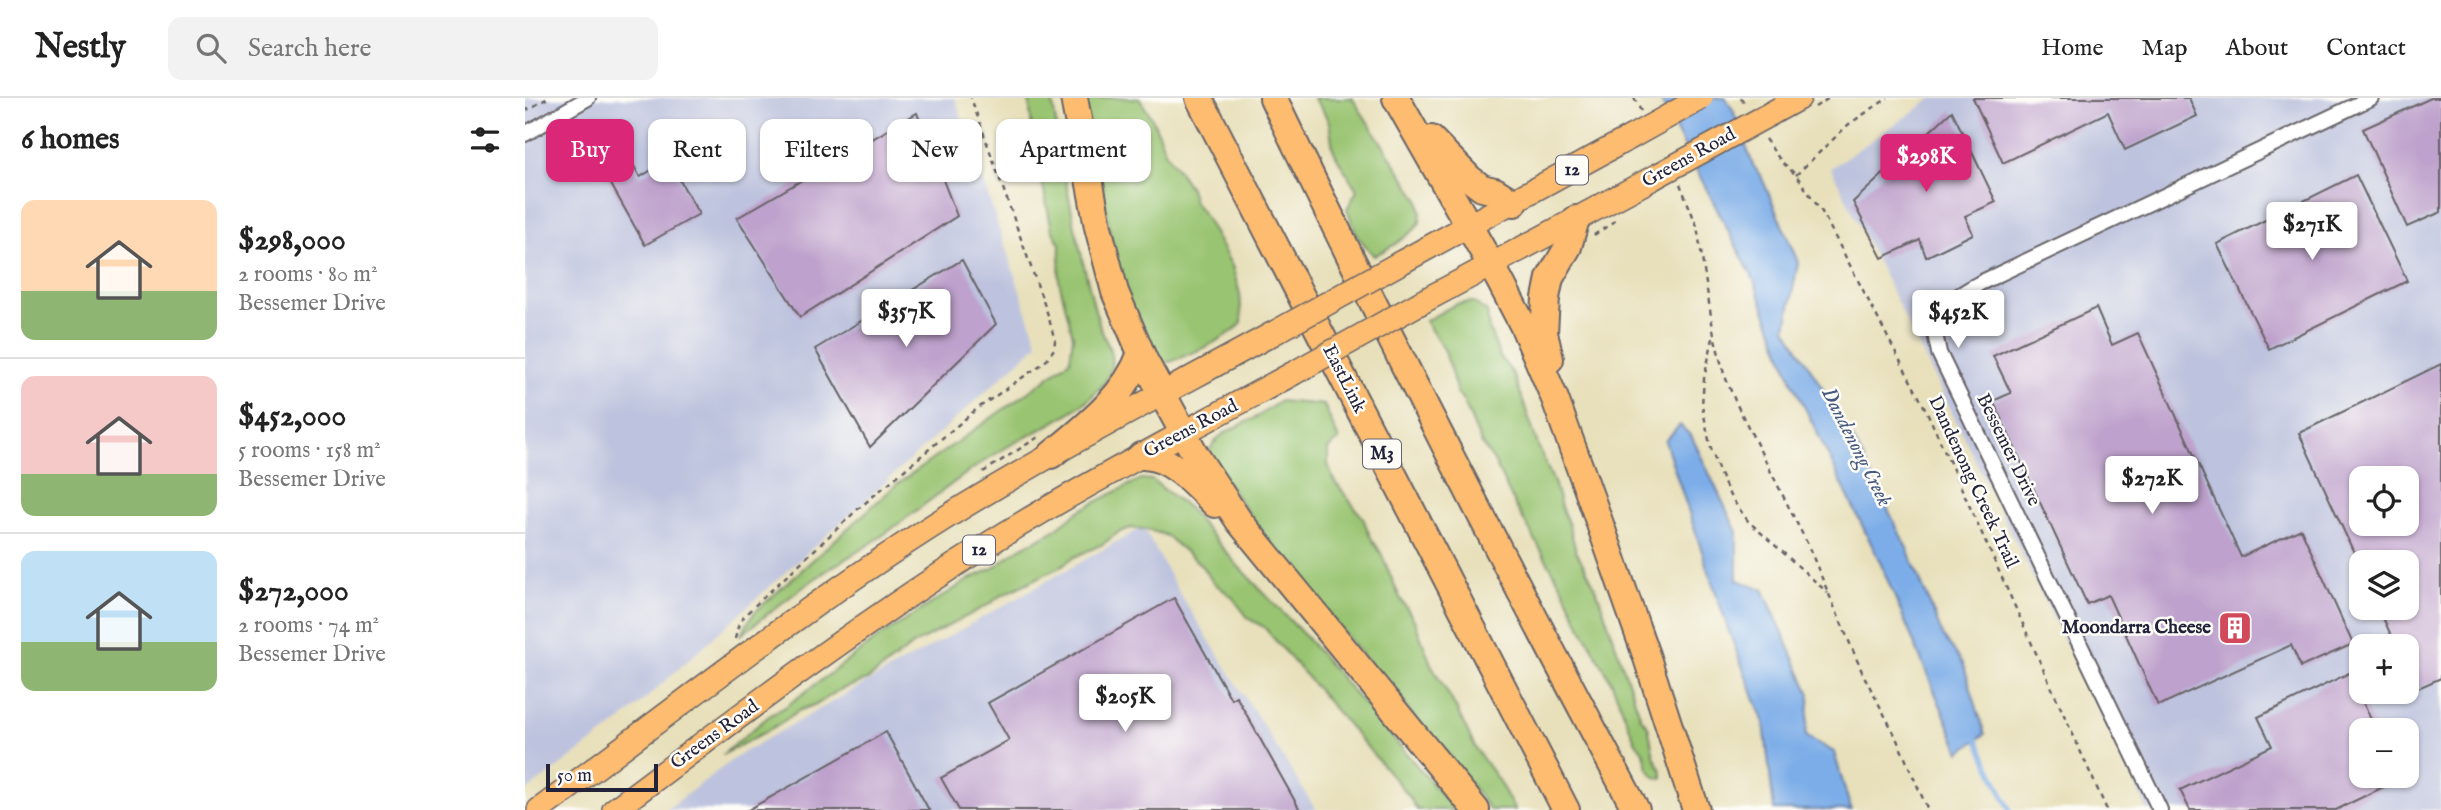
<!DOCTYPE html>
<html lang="en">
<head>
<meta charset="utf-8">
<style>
  :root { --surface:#fff; --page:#f2f2f2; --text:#222; --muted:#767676; --line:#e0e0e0; --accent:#db2777 }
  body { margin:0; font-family:"IM FELL English",serif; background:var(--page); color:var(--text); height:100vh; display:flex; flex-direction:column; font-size:26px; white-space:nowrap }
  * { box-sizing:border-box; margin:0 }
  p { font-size:23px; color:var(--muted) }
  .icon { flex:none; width:38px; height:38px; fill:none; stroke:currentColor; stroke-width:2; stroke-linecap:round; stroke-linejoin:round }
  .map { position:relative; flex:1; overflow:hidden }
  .sheet { display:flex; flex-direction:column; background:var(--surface); width:525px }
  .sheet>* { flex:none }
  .top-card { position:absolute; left:21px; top:21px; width:665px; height:63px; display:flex; gap:14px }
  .controls { position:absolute; left:1824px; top:368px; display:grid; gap:14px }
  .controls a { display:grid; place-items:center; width:70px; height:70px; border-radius:14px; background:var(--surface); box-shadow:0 2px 5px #0004; font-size:35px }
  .scale { position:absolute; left:21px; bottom:18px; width:112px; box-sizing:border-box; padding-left:7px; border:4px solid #22223b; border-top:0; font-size:19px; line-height:24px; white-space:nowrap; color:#22223b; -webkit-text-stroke:5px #fdfcf7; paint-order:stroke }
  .price { position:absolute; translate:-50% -60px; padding:0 16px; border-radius:7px; background:#fff; color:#222; font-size:23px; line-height:46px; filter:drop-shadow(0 2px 4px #0008) }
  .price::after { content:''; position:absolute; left:50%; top:42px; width:21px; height:16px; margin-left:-10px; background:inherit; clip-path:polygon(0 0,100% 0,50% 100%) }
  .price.selected { background:var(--accent); color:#fff }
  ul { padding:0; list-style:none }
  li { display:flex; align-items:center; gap:21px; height:175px; padding:0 21px }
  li+li { border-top:2px solid var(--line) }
  li span { display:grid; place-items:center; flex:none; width:196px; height:140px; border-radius:14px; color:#555 }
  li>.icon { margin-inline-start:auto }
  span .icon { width:84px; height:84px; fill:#fffc; stroke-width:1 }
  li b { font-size:30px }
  h2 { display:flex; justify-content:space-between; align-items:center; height:84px; padding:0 21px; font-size:30px }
  .pill { padding:0 24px; border-radius:14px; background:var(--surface); box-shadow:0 2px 5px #0004; font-size:24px; line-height:63px }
  .pill.selected { background:var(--accent); color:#fff }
  header { display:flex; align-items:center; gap:42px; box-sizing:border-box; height:98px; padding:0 35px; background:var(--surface); border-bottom:2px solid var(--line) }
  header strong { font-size:33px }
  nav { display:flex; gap:38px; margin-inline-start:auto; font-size:24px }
  .search { width:490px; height:63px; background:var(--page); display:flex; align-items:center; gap:18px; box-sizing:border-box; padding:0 24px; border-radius:14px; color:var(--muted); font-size:26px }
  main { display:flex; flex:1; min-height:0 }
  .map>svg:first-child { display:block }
  .industrial { fill:#bdc3de; fill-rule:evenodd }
  .green { fill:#99c471; stroke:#5e7356; stroke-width:2 }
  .water { fill:#7dade8; stroke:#506892; stroke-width:2 }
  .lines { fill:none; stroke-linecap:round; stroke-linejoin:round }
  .stream { stroke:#7dade8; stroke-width:4.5 }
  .building { fill:#bea1cc; fill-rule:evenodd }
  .minor-casing { stroke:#676468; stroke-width:18 }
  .primary-casing { stroke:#676468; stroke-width:26 }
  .motorway-casing { stroke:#676468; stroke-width:30 }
  .path { stroke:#676468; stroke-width:2.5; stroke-dasharray:5 5; stroke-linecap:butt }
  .minor { stroke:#fff; stroke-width:14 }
  .primary { stroke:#fdbc70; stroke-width:23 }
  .motorway { stroke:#fdbc70; stroke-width:26 }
  .primary-bridge-casing { stroke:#676468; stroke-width:26; stroke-linecap:butt }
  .primary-bridge { stroke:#fdbc70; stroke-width:23 }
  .labels { text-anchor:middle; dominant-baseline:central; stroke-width:5; stroke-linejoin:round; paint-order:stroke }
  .shield { fill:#fdfcf7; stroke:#646373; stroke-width:2 }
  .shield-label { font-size:18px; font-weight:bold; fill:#22223b }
  .street-label { font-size:19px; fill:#22223b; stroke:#fdfcf7 }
  .poi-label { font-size:19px; font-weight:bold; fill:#22223b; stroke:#fdfcf7; text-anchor:end }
  .water-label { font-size:21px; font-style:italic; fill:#465a80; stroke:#fdfcf7 }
</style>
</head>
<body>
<header>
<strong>Nestly</strong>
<div class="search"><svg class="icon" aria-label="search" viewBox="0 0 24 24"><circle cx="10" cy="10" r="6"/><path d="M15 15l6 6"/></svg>Search here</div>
<nav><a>Home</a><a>Map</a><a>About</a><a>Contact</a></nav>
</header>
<main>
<section class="sheet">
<h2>6 homes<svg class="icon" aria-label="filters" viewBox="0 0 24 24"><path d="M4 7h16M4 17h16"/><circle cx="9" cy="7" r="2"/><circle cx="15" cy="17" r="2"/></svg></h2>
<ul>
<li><span style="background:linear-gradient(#ffd9b3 65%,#8fb573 0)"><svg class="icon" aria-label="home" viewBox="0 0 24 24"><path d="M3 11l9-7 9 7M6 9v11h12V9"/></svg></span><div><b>$298,000</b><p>2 rooms · 80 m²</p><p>Bessemer Drive</p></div></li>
<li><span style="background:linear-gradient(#f6c9c9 70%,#8fb573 0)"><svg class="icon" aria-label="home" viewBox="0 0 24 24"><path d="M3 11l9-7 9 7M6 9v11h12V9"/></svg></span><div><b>$452,000</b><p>5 rooms · 158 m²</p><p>Bessemer Drive</p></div></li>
<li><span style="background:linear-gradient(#bfe0f5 65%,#8fb573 0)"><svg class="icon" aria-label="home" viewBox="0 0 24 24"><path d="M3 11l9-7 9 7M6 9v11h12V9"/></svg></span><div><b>$272,000</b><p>2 rooms · 74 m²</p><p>Bessemer Drive</p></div></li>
</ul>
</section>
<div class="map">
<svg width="1916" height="712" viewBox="0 0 1916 712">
  <rect width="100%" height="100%" fill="#fdfcf7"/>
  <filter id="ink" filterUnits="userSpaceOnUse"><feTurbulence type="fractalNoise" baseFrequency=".0143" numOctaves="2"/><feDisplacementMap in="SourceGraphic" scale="14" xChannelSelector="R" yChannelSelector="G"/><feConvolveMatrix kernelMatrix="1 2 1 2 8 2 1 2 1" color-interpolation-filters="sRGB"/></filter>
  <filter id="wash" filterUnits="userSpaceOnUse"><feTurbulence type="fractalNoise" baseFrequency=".00686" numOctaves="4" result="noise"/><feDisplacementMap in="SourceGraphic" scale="28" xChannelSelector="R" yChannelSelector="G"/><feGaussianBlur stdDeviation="1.57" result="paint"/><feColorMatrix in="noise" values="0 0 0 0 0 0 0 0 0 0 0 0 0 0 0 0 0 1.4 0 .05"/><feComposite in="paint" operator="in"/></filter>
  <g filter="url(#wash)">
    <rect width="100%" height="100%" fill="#e8e0bb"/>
    <g class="industrial">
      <path d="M0 0H430L513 246 96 623 0 694Z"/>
      <path d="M1408 0H1916V712H1623L1306 70ZM1836 380H1881V425H1836ZM1836 464H1881V509H1836ZM1836 548H1881V593H1836ZM1836 632H1881V677H1836Z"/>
      <path d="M618 429 655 496 791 712H141L215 656Z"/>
    </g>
    <g class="green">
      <path d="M504 0H527C536 63 548 126 564 188 567 201 571 216 575 229 580 243 589 253 586 269 581 303 511 333 484 348 438 374 397 410 354 440 334 454 311 465 291 480 265 498 240 518 215 538L229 515 371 387 516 285 545 262 548 238 534 183 535 146 527 132 518 88 510 67Z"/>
      <path d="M559 0H614L628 22 640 53 665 90 669 104 680 119 707 168 715 196 717 225 710 232 681 249 645 264H637L626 257 600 209Z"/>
      <path d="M788 0H827L894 102 896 115 895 124 889 132 869 147 849 158 833 139 822 111 832 92 813 61 808 51 804 24 797 11Z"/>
      <path d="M948 204 962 214 964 230 975 259 989 277 1014 350 1030 387 1036 409 1044 427 1051 453 1070 488 1116 620 1123 628 1129 658 1137 674V681L1130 679 1123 670 1119 655 1110 643 1086 583 1055 527 1040 494 990 407 969 363 956 345 938 302 932 295 920 253 900 223 931 206Z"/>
      <path d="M755 303 799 307 814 342 803 351V366L808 381 838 420 845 438 856 455 874 498 889 522 906 566 929 606 951 651 973 682 990 712H965L917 648 885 614 753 456 683 358C688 333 716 329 735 317 742 312 748 308 755 303Z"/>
      <path d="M616 381 627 382 663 410 713 468 779 537 930 712H892L884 698 739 529 724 521 707 499 688 484 675 466 640 437 624 432 606 430 594 434 578 446 549 459 535 469 475 498 463 507 389 546 342 582 314 592 294 605 273 613 253 627 197 657 244 618 260 609 357 537 445 481 467 471 495 450 527 434 555 412Z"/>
    </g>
    <g class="water">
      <path d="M1134 0H1201L1208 12 1228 67 1237 80 1273 164 1261 230 1330 344 1382 450 1418 538 1438 565 1460 636 1435 654 1355 464 1267 283 1228 180Z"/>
      <path d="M1155 327 1167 339 1212 434V482L1238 491 1285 596 1281 638 1309 654 1326 712H1249L1239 625 1203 531 1140 343Z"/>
    </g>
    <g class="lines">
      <path class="stream" d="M1450 637 1485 712"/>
    </g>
    <g id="blocks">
      <g class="building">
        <path d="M1448 0H1664L1672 18 1600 52 1583 14 1478 65Z"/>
        <path d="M1906 0H1916V114L1882 129 1838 31Z"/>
        <path d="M1427 13 1471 104 1440 118 1448 136 1401 159 1395 142 1357 160 1328 104Z"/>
        <path d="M392 15 432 118 275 219 212 120Z"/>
        <path d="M98 48 115 79 143 62 174 116 120 147 73 63Z"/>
        <path d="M1831 77 1882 183 1744 251 1692 146Z"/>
        <path d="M437 162 471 226 345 349 290 251Z"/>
        <path d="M1571 210 1587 247 1613 235 1716 459 1776 431 1828 546 1776 569 1766 547 1633 608 1583 497 1562 506 1468 303 1486 295 1468 258Z"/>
        <path d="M1916 266V580L1891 591 1881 571V548H1871L1853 509H1881V464H1836V470L1774 335ZM1836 380H1881V425H1836Z"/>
        <path d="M649 500 706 601 711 598 775 712H434L416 680 484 642 463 605Z"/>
        <path d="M1824 575 1851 632H1836V677H1883L1811 712H1665L1655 692 1747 648 1733 619Z"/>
        <path d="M361 634 404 712H223Z"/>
      </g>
    </g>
  </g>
  <g filter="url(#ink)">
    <use href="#blocks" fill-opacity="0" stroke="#676468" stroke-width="2"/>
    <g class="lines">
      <g class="minor-casing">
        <g id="minor">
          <path d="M0 36 63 0"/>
          <path d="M1635 712 1414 255C1413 248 1410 239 1410 232 1411 208 1436 196 1455 185L1846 0"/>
        </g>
      </g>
      <g class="primary-casing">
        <g id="primary">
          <path d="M1245 16 1274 0"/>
          <path d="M875 165 1106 39"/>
          <path d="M895 205 1128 80"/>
          <path d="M14 712C155 608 292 498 441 407 541 346 645 292 747 236"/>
          <path d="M89 712C201 628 312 543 430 467 538 397 654 338 767 276"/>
        </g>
      </g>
      <g class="motorway-casing">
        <g id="motorway">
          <path d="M549 0 573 129 590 194 619 262 671 358 714 423 951 712"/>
          <path d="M674 0 1041 712"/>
          <path d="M748 0C863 240 985 477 1111 712"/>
          <path d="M871 0 974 181 999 229 1030 301 1069 409 1122 560 1171 712"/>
          <path d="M906 41 945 81 957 90 970 93 989 105"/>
          <path d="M1025 261 1019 235 1021 200 1025 180 1043 149 1051 121"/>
          <path d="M526 357C560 329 601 298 616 255"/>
          <path d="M616 358C645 357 671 387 690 406"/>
        </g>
      </g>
      <g class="path">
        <path d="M1109 0 1116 13"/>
        <path d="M1216 0 1221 8"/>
        <path d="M1290 9 1304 0"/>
        <path d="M0 13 23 0"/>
        <path d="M1240 41 1256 63 1271 77 1297 114 1402 314 1582 712"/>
        <path d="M1271 77 1324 26 1363 0"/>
        <path d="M1155 86 1172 128 1189 237 1199 276 1211 305 1282 445 1338 576 1369 635 1403 712"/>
        <path d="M1069 137 1090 123"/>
        <path d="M1188 240 1179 281 1177 307 1185 347 1194 374 1205 398 1223 423 1303 495"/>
        <path d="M458 374 515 338"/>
        <path d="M210 541 214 525 222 515 333 411 453 310 520 264 529 251 530 243 523 217 446 0"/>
      </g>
      <use href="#minor" class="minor"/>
      <use href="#primary" class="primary"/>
      <use href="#motorway" class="motorway"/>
      <g class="primary-bridge-casing">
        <g id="primary-bridge">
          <path d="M1106 39 1176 0"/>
          <path d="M1128 80 1245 16"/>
          <path d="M747 236 875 165"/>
          <path d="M767 276 895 205"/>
        </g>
      </g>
      <use href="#primary-bridge" class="primary-bridge"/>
    </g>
  </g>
  <defs>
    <g id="building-square" transform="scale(1.75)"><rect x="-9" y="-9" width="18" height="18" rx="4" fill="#d1495b" stroke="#fdfcf7"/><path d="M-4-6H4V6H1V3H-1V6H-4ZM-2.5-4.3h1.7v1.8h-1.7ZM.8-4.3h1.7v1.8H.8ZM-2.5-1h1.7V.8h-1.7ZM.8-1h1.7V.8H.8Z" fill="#fff"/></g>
  </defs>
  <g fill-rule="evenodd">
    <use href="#building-square" x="1710" y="530"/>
  </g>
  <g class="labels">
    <g class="shield">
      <rect x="1031" y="57.5" width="32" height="29" rx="5"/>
      <rect x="838" y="341.5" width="38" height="29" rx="5"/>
      <rect x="438" y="437.5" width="32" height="29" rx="5"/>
    </g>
    <g class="shield-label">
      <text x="1047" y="72">12</text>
      <text x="857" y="356">M3</text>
      <text x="454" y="452">12</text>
    </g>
    <g class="street-label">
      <text transform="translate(1164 60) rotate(-29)">Greens Road</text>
      <text transform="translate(819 281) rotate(63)">EastLink</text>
      <text transform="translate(666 331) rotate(-28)">Greens Road</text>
      <text transform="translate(1483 352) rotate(64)">Bessemer Drive</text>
      <text transform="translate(1448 384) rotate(65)">Dandenong Creek Trail</text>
      <text transform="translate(190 637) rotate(-36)">Greens Road</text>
    </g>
    <g class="poi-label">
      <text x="1686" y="530">Moondarra Cheese</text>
    </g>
    <g class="water-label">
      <text transform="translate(1331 349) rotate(63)">Dandenong Creek</text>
    </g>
  </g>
</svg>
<div class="controls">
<a><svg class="icon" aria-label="locate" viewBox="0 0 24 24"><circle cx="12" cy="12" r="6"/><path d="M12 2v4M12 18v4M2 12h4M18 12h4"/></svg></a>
<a><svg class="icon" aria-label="layers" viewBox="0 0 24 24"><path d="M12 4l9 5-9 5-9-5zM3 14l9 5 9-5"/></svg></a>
<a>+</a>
<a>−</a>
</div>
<div class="scale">50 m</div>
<b class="price selected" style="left:1401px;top:96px">$298K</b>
<b class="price" style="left:1787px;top:164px">$271K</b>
<b class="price" style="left:381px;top:251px">$357K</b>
<b class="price" style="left:1433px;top:252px">$452K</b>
<b class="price" style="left:1627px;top:418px">$272K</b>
<b class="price" style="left:600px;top:636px">$205K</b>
<div class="top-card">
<a class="pill selected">Buy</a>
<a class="pill">Rent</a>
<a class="pill">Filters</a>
<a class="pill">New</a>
<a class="pill">Apartment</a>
</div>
</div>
</main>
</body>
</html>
